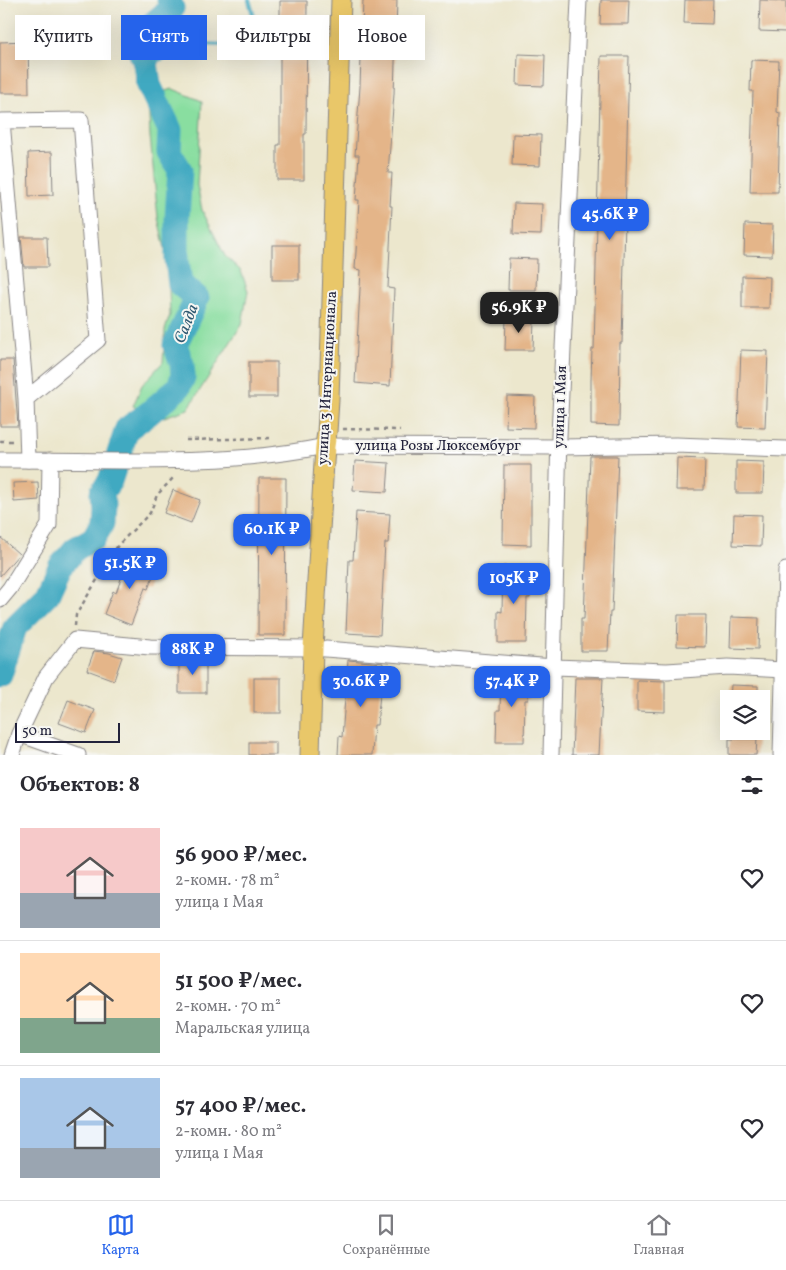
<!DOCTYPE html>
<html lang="ru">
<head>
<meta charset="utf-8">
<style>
  :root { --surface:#fff; --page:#f7f7f7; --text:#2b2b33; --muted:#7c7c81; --line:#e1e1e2; --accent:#2563eb }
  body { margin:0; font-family:Vollkorn,serif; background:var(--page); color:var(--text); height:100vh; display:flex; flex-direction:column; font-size:19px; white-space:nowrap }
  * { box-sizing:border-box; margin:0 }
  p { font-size:16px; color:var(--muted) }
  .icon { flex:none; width:28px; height:28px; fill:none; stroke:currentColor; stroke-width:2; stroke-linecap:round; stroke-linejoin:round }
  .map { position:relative; height:755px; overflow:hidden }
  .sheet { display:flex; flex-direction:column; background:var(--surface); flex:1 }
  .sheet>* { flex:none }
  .top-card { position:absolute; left:15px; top:15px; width:500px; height:45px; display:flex; gap:10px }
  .buttons { position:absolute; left:720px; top:690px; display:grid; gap:10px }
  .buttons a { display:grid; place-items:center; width:50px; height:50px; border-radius:0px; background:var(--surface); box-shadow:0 5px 20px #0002; font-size:25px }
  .scale { position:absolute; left:15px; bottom:12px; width:105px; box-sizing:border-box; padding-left:5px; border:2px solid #22223b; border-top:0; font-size:14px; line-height:18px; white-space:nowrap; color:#22223b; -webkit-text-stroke:4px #f6f6f2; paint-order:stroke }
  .price { position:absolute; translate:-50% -42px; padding:0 11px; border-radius:10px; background:var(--accent); color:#fff; font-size:16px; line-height:32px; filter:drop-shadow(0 1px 2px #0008) }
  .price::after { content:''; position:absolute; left:50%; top:30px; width:15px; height:11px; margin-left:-8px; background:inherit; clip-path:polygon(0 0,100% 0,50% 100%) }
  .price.selected { background:#222; color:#fff }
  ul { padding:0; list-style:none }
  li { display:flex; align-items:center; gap:15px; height:125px; padding:0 20px }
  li+li { border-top:1px solid var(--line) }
  li span { display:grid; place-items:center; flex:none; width:140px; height:100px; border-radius:0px; color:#555 }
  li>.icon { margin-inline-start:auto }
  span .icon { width:60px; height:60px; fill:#fffc; stroke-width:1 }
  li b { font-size:21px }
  h2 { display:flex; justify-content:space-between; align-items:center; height:60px; padding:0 20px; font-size:21px }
  .tag { padding:0 18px; border-radius:0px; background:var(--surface); box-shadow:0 5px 20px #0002; font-size:18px; line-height:45px }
  .tag.selected { background:var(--accent); color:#fff }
  .tab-bar { display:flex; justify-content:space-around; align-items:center; height:70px; border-top:1px solid var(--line); background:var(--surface); font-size:14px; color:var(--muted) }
  .tab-bar a { display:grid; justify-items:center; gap:2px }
  .tab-bar .selected { color:var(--accent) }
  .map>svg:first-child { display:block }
  .green { fill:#89dea0; stroke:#56806e }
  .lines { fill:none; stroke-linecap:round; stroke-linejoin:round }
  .stream { stroke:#41a9c1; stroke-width:4.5 }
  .river { stroke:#41a9c1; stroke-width:25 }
  .building { fill:#e4b589 }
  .minor-casing { stroke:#878484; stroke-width:17 }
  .major-casing { stroke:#878484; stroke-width:21 }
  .path { stroke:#878484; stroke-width:2.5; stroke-dasharray:4 4; stroke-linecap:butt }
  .minor { stroke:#fff; stroke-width:15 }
  .major { stroke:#e9c769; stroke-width:19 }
  .labels { text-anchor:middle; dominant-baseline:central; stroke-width:4; stroke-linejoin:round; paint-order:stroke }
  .street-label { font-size:15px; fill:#22223b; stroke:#f6f6f2 }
  .water-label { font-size:16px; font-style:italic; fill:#2e5871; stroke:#f6f6f2 }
</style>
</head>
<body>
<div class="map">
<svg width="786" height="755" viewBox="0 0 786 755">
  <rect width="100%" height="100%" fill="#f6f6f2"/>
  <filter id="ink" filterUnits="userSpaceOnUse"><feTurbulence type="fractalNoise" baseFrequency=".02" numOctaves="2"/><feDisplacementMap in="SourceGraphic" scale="10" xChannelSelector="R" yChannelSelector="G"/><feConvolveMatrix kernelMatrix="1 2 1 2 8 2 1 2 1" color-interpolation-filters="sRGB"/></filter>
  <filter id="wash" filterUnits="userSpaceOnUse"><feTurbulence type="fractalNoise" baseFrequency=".0096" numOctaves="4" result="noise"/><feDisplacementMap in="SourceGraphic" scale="20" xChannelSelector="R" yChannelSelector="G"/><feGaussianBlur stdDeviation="1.12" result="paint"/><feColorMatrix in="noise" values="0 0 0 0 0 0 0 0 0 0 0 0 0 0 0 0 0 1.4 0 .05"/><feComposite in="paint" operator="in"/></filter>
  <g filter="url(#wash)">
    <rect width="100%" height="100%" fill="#ece7cd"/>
    <path class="green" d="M173 89 202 101 197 185 202 210 225 256 241 271 248 291 242 324 188 409 164 417 148 414 133 406 142 385 163 362 165 330 170 315 168 262 158 218 150 136 148 98 153 94Z"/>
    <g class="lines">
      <g class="stream">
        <path d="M249 0 255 21 254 41"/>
        <path d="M146 63 178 54 202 44 226 45"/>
      </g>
      <path class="river" d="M0 675 15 627 47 595 60 567 75 549 94 538 102 523 103 506 102 492 110 481 127 429 148 414 178 388 183 377 182 364 175 345 197 298 180 284 177 260V218L180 170 169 152 170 130 149 85 146 63 135 41 143 32 172 8 169 0"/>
    </g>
    <g id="blocks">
      <g class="building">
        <path d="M363 0H397L394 94 388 173H392L390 206H392L388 288 394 289 390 386 355 383 361 270 355 269 359 200H356L359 155H355L360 87Z"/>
        <path d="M601 0H629L628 24H600Z"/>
        <path d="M685 0H713L712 24 684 23Z"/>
        <path d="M760 0 786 1V32L759 31Z"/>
        <path d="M280 1H307L306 134H304V180H277V145H280Z"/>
        <path d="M28 41 29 93H0V42Z"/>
        <path d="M518 54 545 55 544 86 517 85Z"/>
        <path d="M601 56H629L622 343H620L619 426 591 425V380L592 349H594Z"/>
        <path d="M751 60 779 61 777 112 780 113 778 192H750L753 91H750Z"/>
        <path d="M513 134 541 135 540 166 512 165Z"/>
        <path d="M52 152 53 195 29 196 28 153Z"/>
        <path d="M514 203 542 204 541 235 513 234Z"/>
        <path d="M745 224 773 225 772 256 744 255Z"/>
        <path d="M21 237H47L48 267H24Z"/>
        <rect x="272" y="245" width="27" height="35"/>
        <path d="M509 258 537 259 536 290H508Z"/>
        <path d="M742 276 770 277 769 308H742Z"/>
        <path d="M506 318 534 319 533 350H505Z"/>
        <path d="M741 350 768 351 765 428 738 427Z"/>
        <path d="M0 360H13L18 426H0Z"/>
        <rect x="249" y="362" width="28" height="35"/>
        <path d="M507 396 535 397 534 428 506 427Z"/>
        <path d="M590 456H618L612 612H610L608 651H581V619H584Z"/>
        <path d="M677 458 705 459 704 490H676Z"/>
        <path d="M355 461 389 463 387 492 353 490Z"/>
        <path d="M736 461 764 462 763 493H736Z"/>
        <path d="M504 465H531V545L503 544Z"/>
        <path d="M259 478H286L285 635H258Z"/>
        <path d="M38 482 39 500 14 502 13 483Z"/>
        <path d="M173 490 200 500 191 523 164 513Z"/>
        <path d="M356 512 390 514 388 543H385L380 635 346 633 349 560H353Z"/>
        <path d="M734 514 762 515 761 546 733 545Z"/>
        <path d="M0 537 19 554 0 576Z"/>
        <path d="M129 556 157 566 148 589 145 588 131 625 104 614 113 591 116 593Z"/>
        <path d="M503 566 531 567 530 598H527L526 643H498V611L502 612Z"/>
        <path d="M678 615H706L705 647 677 646Z"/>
        <path d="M731 617 759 618 758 649 730 648Z"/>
        <path d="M94 651 109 653 122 657 114 680 87 670Z"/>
        <rect x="179" y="658" width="27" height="35"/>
        <path d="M348 660 383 663 377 725H374L372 755H338L339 736 342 737Z"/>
        <path d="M501 672 529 674 528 700H525L524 742H496L497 710H500Z"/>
        <rect x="254" y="678" width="27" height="35"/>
        <path d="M575 678H603L599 755H572Z"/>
        <path d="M637 680 665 681V712L637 711Z"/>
        <path d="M731 685 758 686V699H730Z"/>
        <path d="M68 700 95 710 86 733 59 723Z"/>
        <path d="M729 739H757L756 755H729Z"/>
        <rect x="249" y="742" width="27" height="13"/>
      </g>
    </g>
  </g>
  <g filter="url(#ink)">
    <use href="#blocks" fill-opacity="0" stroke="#878484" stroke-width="1"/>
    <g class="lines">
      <g class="minor-casing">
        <g id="minor">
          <path d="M26 399 2 121 81 120 98 340 26 399 28 460"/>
          <path d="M0 460C107 459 220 468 325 446L560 447 676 445 786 449"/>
          <path d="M0 600 10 588 49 525 50 460"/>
          <path d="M19 734 78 755"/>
          <path d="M12 755 19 734 46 677 75 640 150 647 313 648 554 667 667 671 728 667 783 670"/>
          <path d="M551 755 559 436 579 0"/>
          <path d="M781 755 786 570"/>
        </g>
      </g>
      <g class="major-casing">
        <path id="major" d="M310 755 313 648 325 446 327 432 329 400 341 0"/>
      </g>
      <g class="path">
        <path d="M343 429 400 430"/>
        <path d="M186 440 273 438"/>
        <path d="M0 441H13"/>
        <path d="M75 626 76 615 118 545 150 513 157 495 175 476"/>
      </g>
      <use href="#minor" class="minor"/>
      <use href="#major" class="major"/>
    </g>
  </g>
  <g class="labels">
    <g class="street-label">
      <text transform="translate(328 378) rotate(-87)">улица 3 Интернационала</text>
      <text transform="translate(561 407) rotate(-88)">улица 1 Мая</text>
      <text x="438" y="446">улица Розы Люксембург</text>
    </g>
    <g class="water-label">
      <text transform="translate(187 324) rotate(-69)">Салда</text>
    </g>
  </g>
</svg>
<div class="buttons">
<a><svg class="icon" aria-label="layers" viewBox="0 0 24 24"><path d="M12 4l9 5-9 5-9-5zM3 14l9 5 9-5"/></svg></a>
</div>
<div class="scale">50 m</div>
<b class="price" style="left:610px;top:241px">45.6K ₽</b>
<b class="price selected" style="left:519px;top:334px">56.9K ₽</b>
<b class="price" style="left:272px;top:556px">60.1K ₽</b>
<b class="price" style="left:130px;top:590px">51.5K ₽</b>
<b class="price" style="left:514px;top:605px">105K ₽</b>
<b class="price" style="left:193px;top:676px">88K ₽</b>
<b class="price" style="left:361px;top:708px">30.6K ₽</b>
<b class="price" style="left:512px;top:708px">57.4K ₽</b>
<div class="top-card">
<a class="tag">Купить</a>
<a class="tag selected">Снять</a>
<a class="tag">Фильтры</a>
<a class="tag">Новое</a>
</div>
</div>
<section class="sheet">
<h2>Объектов: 8<svg class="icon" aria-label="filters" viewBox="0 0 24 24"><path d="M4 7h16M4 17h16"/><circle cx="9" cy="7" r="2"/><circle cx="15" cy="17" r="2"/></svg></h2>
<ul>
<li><span style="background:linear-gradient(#f6c9c9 65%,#9aa5b1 0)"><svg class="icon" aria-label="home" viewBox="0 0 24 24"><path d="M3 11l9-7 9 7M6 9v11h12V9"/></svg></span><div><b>56 900 ₽/мес.</b><p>2-комн. · 78 m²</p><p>улица 1 Мая</p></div><svg class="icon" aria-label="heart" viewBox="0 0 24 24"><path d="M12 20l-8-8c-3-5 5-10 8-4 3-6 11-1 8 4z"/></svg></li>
<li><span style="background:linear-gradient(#ffd9b3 65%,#7fa58c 0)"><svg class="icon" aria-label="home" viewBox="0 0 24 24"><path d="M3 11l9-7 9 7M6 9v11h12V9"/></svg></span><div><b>51 500 ₽/мес.</b><p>2-комн. · 70 m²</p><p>Маральская улица</p></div><svg class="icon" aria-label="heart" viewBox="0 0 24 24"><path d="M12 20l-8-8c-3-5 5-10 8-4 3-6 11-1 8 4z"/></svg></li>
<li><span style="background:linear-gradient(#a9c7e8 70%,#9aa5b1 0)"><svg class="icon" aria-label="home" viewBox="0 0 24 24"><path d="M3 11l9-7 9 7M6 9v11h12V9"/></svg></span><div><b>57 400 ₽/мес.</b><p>2-комн. · 80 m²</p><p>улица 1 Мая</p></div><svg class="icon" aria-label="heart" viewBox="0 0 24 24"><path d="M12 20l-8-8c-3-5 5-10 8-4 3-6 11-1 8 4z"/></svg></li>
</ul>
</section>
<nav class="tab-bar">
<a class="selected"><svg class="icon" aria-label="map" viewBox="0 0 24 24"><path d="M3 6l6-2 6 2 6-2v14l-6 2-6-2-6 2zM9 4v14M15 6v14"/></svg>Карта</a>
<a><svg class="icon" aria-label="saved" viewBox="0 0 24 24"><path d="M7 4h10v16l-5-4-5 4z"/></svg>Сохранённые</a>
<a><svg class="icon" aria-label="home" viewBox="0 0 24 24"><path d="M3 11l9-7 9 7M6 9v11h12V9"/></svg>Главная</a>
</nav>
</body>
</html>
